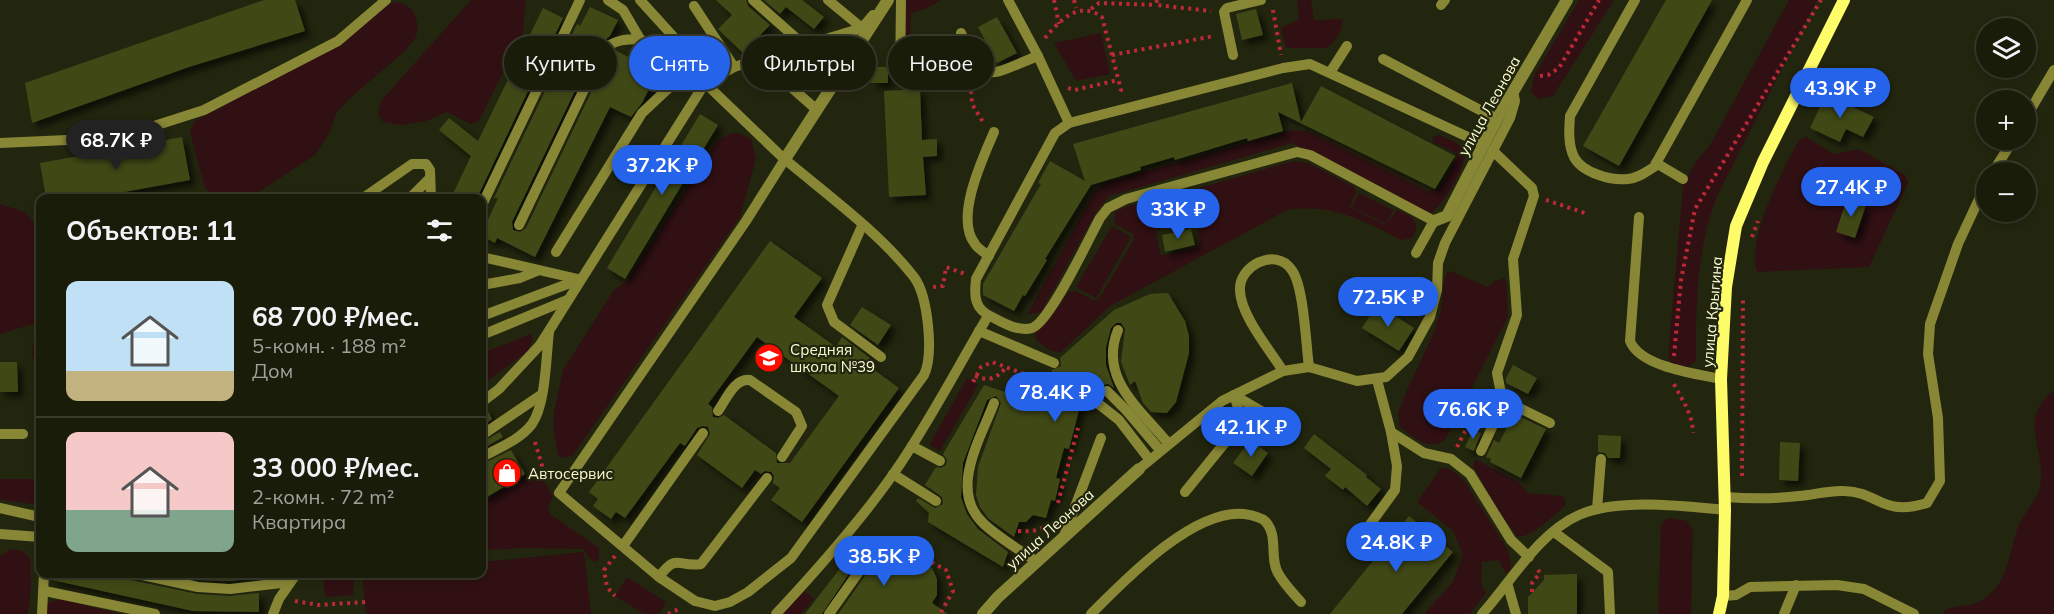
<!DOCTYPE html>
<html lang="ru">
<head>
<meta charset="utf-8">
<style>
  :root { --surface:#1a1c0a; --page:#272918; --text:#f1f3f6; --muted:#9fa19c; --line:#383a2b; --accent:#2563eb }
  body { margin:0; font-family:Mulish,sans-serif; background:var(--page); color:var(--text); height:100vh; display:flex; flex-direction:column; font-size:22px; white-space:nowrap }
  * { box-sizing:border-box; margin:0 }
  p { font-size:20px; color:var(--muted) }
  .icon { flex:none; width:33px; height:33px; fill:none; stroke:currentColor; stroke-width:2; stroke-linecap:round; stroke-linejoin:round }
  .map { position:relative; flex:1; overflow:hidden }
  .drawer { position:absolute; left:36px; top:194px; width:450px; height:384px; display:flex; flex-direction:column; background:var(--surface); border-radius:12px; box-shadow:0 3px 9px #0003,0 0 0 2px var(--line) }
  .drawer>* { flex:none }
  .banner { position:absolute; left:504px; top:36px; width:570px; height:54px; display:flex; gap:12px }
  .fabs { position:absolute; left:1976px; top:18px; display:grid; gap:12px }
  .fabs a { display:grid; place-items:center; width:60px; height:60px; border-radius:50%; background:var(--surface); box-shadow:0 3px 9px #0003,0 0 0 2px var(--line); font-size:30px }
  .price { position:absolute; translate:-50% -51px; padding:0 14px; border-radius:21px; background:var(--accent); color:#fff; font-size:20px; line-height:39px; filter:drop-shadow(0 2px 3px #0008) }
  .price::after { content:''; position:absolute; left:50%; top:36px; width:18px; height:14px; margin-left:-9px; background:inherit; clip-path:polygon(0 0,100% 0,50% 100%) }
  .price.active { background:#222; color:#fff }
  ul { padding:0; list-style:none }
  li { display:flex; align-items:center; gap:18px; height:150px; padding:0 30px }
  li+li { border-top:2px solid var(--line) }
  li span { display:grid; place-items:center; flex:none; width:168px; height:120px; border-radius:12px; color:#555 }
  li>.icon { margin-inline-start:auto }
  span .icon { width:72px; height:72px; fill:#fffc; stroke-width:1 }
  li b { font-size:26px }
  h2 { display:flex; justify-content:space-between; align-items:center; height:72px; padding:0 30px; font-size:26px }
  .chip { padding:0 21px; border-radius:27px; background:var(--surface); box-shadow:0 3px 9px #0003,0 0 0 2px var(--line); font-size:21px; line-height:54px }
  .chip.active { background:var(--accent); color:#fff }
  .map>svg:first-child { display:block }
  .green { fill:#301013 }
  .building { fill:#414819; fill-rule:evenodd; filter:url(#shadow) }
  .lines { fill:none; stroke-linecap:round; stroke-linejoin:round }
  .path { stroke:#bd2938; stroke-width:4; stroke-dasharray:3 4.5; stroke-linecap:butt }
  .lane { stroke:#888736; stroke-width:10 }
  .street { stroke:#888736; stroke-width:12 }
  .secondary { stroke:#fffc6a; stroke-width:12 }
  .labels { text-anchor:middle; dominant-baseline:central; stroke-width:4.5; stroke-linejoin:round; paint-order:stroke }
  .street-label { font-size:15px; fill:#fcffd3; stroke:#23260e }
  .poi-label { font-size:15px; fill:#fcffd3; stroke:#23260e; text-anchor:start }
</style>
</head>
<body>
<div class="map">
<svg width="2054" height="614" viewBox="0 0 2054 614">
  <defs>
    <filter id="shadow"><feDropShadow dx="5.5" dy="5.5" stdDeviation="3" flood-color="#0009"/></filter>
  </defs>
  <rect width="100%" height="100%" fill="#23260e"/>
  <g class="green">
    <path d="M471 0H526L523 32 479 121 470 124 447 112 426 121 400 125 383 122 378 114 381 101Z"/>
    <path d="M905 0H941L926 9 911 13 910 36 905 39Z"/>
    <path d="M1297 0H1311L1314 20 1342 19C1344 28 1335 43 1327 48H1286L1281 28 1299 19Z"/>
    <path d="M1579 0H1614L1553 96 1539 99 1531 92 1534 76Z"/>
    <path d="M1789 0H1817L1718 194C1696 249 1696 302 1696 361L1688 367 1672 364 1668 356 1683 186 1695 163 1710 145Z"/>
    <path d="M399 2 413 10 418 26 416 37 406 50 347 101 336 114 329 134 315 155 250 198H217L205 188 190 132 195 121 342 42 390 3Z"/>
    <path d="M1101 33 1110 74 1076 81 1054 43Z"/>
    <path d="M1293 130 1307 131 1429 192 1439 188 1457 158 1455 153 1433 142 1432 137 1439 135C1447 138 1460 143 1464 150 1470 162 1440 213 1428 214L1292 143 1109 196 1098 209 1041 312 1027 315 1094 192 1108 182Z"/>
    <path d="M732 133H739L751 139 756 159 740 217 573 455 563 458 558 455 553 427 554 412 563 370 614 290 628 280 718 140Z"/>
    <path d="M1806 137 1834 154 1859 149 1905 175 1908 183 1869 267 1758 272 1756 270C1749 234 1782 171 1799 140Z"/>
    <path d="M1294 161 1308 163 1354 187 1356 193 1350 207 1385 225 1397 210C1412 215 1422 223 1412 238L1401 240C1363 220 1331 203 1287 210L1110 306 1061 352 1051 351 1036 340 1035 333 1050 319 1068 292 1076 291 1093 300 1099 299 1134 239 1133 234 1115 224V212L1128 206 1174 196 1180 221 1156 231 1160 254 1165 255 1196 248 1200 242 1190 196 1192 190Z"/>
    <path d="M1359 193 1393 210 1386 224 1352 207Z"/>
    <path d="M0 204 25 212 40 230V316L36 323 0 334Z"/>
    <path d="M1112 226 1131 237 1096 298 1076 287Z"/>
    <path d="M1450 271 1488 287 1494 281 1506 278 1508 317 1445 440C1428 452 1414 437 1400 427L1398 413C1410 378 1431 346 1441 310 1444 299 1440 277 1450 271Z"/>
    <path d="M40 331V368C28 357 32 343 40 331Z"/>
    <path d="M531 334 533 340 528 351 482 385V353Z"/>
    <path d="M967 378 978 385 940 451 929 445Z"/>
    <path d="M2054 390V614H1943L1945 610C1958 604 1971 608 1984 599 2010 580 2008 554 2018 527 2023 513 2037 501 2040 487 2047 449 2016 420 2054 390Z"/>
    <path d="M1475 459 1518 482 1528 493 1562 496 1565 499V506C1553 515 1532 539 1517 536L1500 513 1473 466Z"/>
    <path d="M1448 468 1463 479 1505 545 1510 556 1511 568 1506 574 1499 560 1482 562 1481 584 1486 593 1470 614H1424L1453 582 1463 554 1453 531 1417 502 1440 469Z"/>
    <path d="M534 475C543 478 550 489 553 497L548 507 550 514 599 548V559L595 562 588 557 584 549 524 548 482 550V502L523 477Z"/>
    <path d="M0 479H40V505L0 500Z"/>
    <path d="M1670 518 1687 521 1693 530 1691 614H1658L1661 526 1664 520Z"/>
    <path d="M12 549 23 551 30 559 31 588 28 614H0V556Z"/>
    <path d="M584 552 591 614H366L362 575 482 573V562Z"/>
    <path d="M327 573H359L354 581 353 595 325 597 324 583Z"/>
    <path d="M627 577 666 602 659 614H644L615 596Z"/>
    <path d="M805 591 814 599 801 614H772Z"/>
    <path d="M56 600H63L122 614H44L46 604Z"/>
  </g>
  <g class="building">
    <path d="M264 0H295L305 31 189 67 32 123 25 83Z"/>
    <path d="M716 0H746L748 6 770 25 743 53 718 29 732 15Z"/>
    <path d="M764 0H802L824 17 814 29 786 7 780 14Z"/>
    <path d="M1666 0H1712L1619 166 1583 146Z"/>
    <path d="M590 7 618 20 610 36 596 47 512 222 513 230 520 232 526 228 609 55 615 50 634 60 631 66 655 77 642 103 631 117 610 107 535 257 497 238 495 243 482 236V233L498 198H494L577 24 580 26Z"/>
    <path d="M543 8 563 18 477 198H451L471 156 439 130 449 118 478 141Z"/>
    <path d="M1256 9 1263 35 1242 40 1236 14Z"/>
    <path d="M997 17 1017 53 997 63 978 27Z"/>
    <path d="M872 67H888V83H871Z"/>
    <path d="M1292 83 1301 122 1321 86 1455 156 1435 189 1278 112 1283 131 1248 141 1247 138 1175 160 1174 157 1140 167 1141 170 1091 185 1045 259 1047 260 1025 296 1023 295 1014 311 983 295V284L1041 184 1038 183 1050 161 1085 181 1073 144Z"/>
    <path d="M920 89 922 140 937 139V156L923 157 926 195 889 197 884 91Z"/>
    <path d="M1826 94 1874 117 1863 137 1846 129 1840 142 1810 128Z"/>
    <path d="M700 114 718 125 625 279 607 268Z"/>
    <path d="M182 137 190 180 91 198H46L40 163Z"/>
    <path d="M1847 198 1866 205 1855 238 1836 232Z"/>
    <path d="M1191 229 1195 245 1165 252 1162 235Z"/>
    <path d="M770 241 822 278 794 317 836 347 842 337 870 358 866 364 899 388 802 522 771 500 780 488 773 483 774 476 771 472 765 471 761 474 755 470 742 488 697 455 710 434 708 427 703 426 697 428 685 446 680 443 625 518 616 512 611 519 593 506 598 499 589 492ZM757 337 839 396 790 463H777L776 453 724 415 718 418 713 417 712 407 708 404Z"/>
    <path d="M1168 293 1185 321 1189 336V353L1176 402 1167 413 1151 412 1143 403 1135 381 1130 385 1121 362 1125 329 1121 323H1116L1111 328 1106 347V365L1114 388 1108 384 1102 385 1100 390 1102 396 1096 394 1089 397V407L1081 402 1069 449 1064 448 1056 478 1060 479 1055 501 1051 500 1046 518 1033 515 1026 522H1019L1014 537 989 519 980 507 976 495 978 467 1001 403 996 396 987 400 963 463 961 497 967 514 978 529 1008 552 1003 567 928 522 929 513 916 501 918 498 935 508 943 504 942 497 925 485 936 467 941 468 946 465 947 460 943 454 984 385 1026 399 1039 393H1070L1051 370 1061 366 1060 358 1114 310 1150 294Z"/>
    <path d="M1377 304 1414 328 1399 351 1362 328Z"/>
    <path d="M862 307 891 325 878 345 850 325Z"/>
    <path d="M0 362H17L18 392H0Z"/>
    <path d="M1513 365 1537 378 1528 394 1506 383V378Z"/>
    <path d="M486 408 492 419 482 426V409Z"/>
    <path d="M1514 414 1546 429 1521 478 1490 462 1491 459 1486 457 1494 440 1499 443Z"/>
    <path d="M1473 430 1481 433 1474 451 1465 447Z"/>
    <path d="M500 432 503 437 482 449V442Z"/>
    <path d="M1314 434 1367 475 1366 477 1381 489 1367 506 1345 487 1343 490 1325 476 1331 469 1304 448Z"/>
    <path d="M1598 435 1621 436 1620 458H1608L1605 453 1598 452Z"/>
    <path d="M1250 440 1268 453 1252 476 1233 463Z"/>
    <path d="M1780 442 1800 443 1798 481 1779 480Z"/>
    <path d="M511 450 525 474 482 500V464Z"/>
    <path d="M1409 516 1453 552 1402 614H1330Z"/>
    <path d="M861 541 895 564 909 559 921 560 932 568 937 579V595L932 603 948 614H838L869 570 870 562 863 559 857 562 822 614H805Z"/>
    <path d="M52 573H97L113 577 114 573H126L131 580 197 594 230 596 259 593V612L193 611 52 580Z"/>
    <path d="M169 573H260V578L230 581 199 580Z"/>
    <path d="M1577 574V614H1528V597L1544 580V575Z"/>
  </g>
  <g class="lines">
    <g class="path">
      <path d="M1054 0 1059 24"/>
      <path d="M1074 0 1076 8"/>
      <path d="M1157 0 1156 5 1211 11"/>
      <path d="M1091 9 1099 3 1156 5"/>
      <path d="M1273 10 1281 55"/>
      <path d="M1045 38C1060 20 1079 0 1102 17L1121 90 1118 95"/>
      <path d="M1112 55 1214 36"/>
      <path d="M970 76 972 104 983 122"/>
      <path d="M1540 76 1548 75 1559 68 1599 0"/>
      <path d="M1068 88 1075 90 1118 80"/>
      <path d="M1183 196 1189 225"/>
      <path d="M1546 200 1588 214"/>
      <path d="M1752 237 1758 221"/>
      <path d="M933 287 943 286 946 267 965 274"/>
      <path d="M1674 356 1681 280 1695 209 1821 0"/>
      <path d="M975 376C991 382 996 378 1007 367"/>
      <path d="M973 382 981 367 992 362 1043 381 1083 411"/>
      <path d="M1674 384C1683 402 1692 412 1693 433"/>
      <path d="M1028 396 1043 381"/>
      <path d="M535 442 543 469 551 482"/>
      <path d="M1457 447 1481 400"/>
      <path d="M1742 476 1743 300"/>
      <path d="M1058 503 1078 428"/>
      <path d="M1018 531C1033 532 1042 530 1053 522"/>
      <path d="M862 538 890 558 905 548 946 570 953 591 940 614"/>
      <path d="M615 556 604 570 607 587 615 596"/>
      <path d="M1532 592V583L1540 573 1536 567"/>
      <path d="M295 601 318 605 365 602"/>
      <path d="M668 614 679 609"/>
    </g>
    <g class="lane">
      <path d="M608 0 623 10 640 39 705 83 781 156C826 194 878 231 914 277 928 296 934 354 924 375L791 558 748 592 730 602 715 606 695 601 659 577 559 493 746 221 785 159"/>
      <path d="M640 0 681 45 702 78"/>
      <path d="M753 0 805 46"/>
      <path d="M828 0 862 28"/>
      <path d="M1008 0 1038 56 1069 123 1055 133 976 279C974 296 974 309 992 317 1003 323 1019 332 1032 328 1050 322 1089 238 1100 218L1108 208 1126 199 1297 152 1310 155 1434 221 1416 253"/>
      <path d="M1635 0 1570 116C1569 129 1568 145 1574 157 1582 173 1612 181 1628 179 1638 178 1646 172 1654 167L1747 0"/>
      <path d="M1441 5 1445 0"/>
      <path d="M694 6 734 67"/>
      <path d="M961 33C985 88 988 75 1038 56"/>
      <path d="M1233 55 1224 12 1227 8 1261 0"/>
      <path d="M759 59 817 110"/>
      <path d="M1383 59 1497 119"/>
      <path d="M1331 71 1347 46"/>
      <path d="M900 79 901 0"/>
      <path d="M2025 119 2054 70"/>
      <path d="M1069 123 1283 68 1310 64 1483 144"/>
      <path d="M0 143 89 139 151 127 204 110 338 41 386 0"/>
      <path d="M1656 163 1683 179"/>
      <path d="M1993 172 2013 140"/>
      <path d="M363 198 412 164H426L430 170 431 198"/>
      <path d="M410 198 429 179"/>
      <path d="M482 205 580 0"/>
      <path d="M1639 217 1630 341C1640 367 1697 374 1721 379"/>
      <path d="M519 225 603 50C614 40 625 39 640 39"/>
      <path d="M862 226 827 305 834 322 881 357"/>
      <path d="M556 252 642 113 674 83H705"/>
      <path d="M989 256C984 252 978 249 975 244 954 218 983 158 994 132"/>
      <path d="M482 257 578 279"/>
      <path d="M482 285 520 278 537 271"/>
      <path d="M482 316 581 279"/>
      <path d="M1118 330C1098 378 1140 409 1168 443"/>
      <path d="M979 331 1054 363"/>
      <path d="M482 335 567 300"/>
      <path d="M1283 371C1270 350 1241 316 1240 291 1238 266 1275 247 1291 269 1304 284 1306 346 1309 367"/>
      <path d="M1377 380 1391 432 1424 453 1451 459 1470 474 1511 540 1529 557"/>
      <path d="M1107 391 1126 410 1160 450"/>
      <path d="M1234 395 1270 416"/>
      <path d="M1503 400 1550 423"/>
      <path d="M1095 401 1119 420 1149 459"/>
      <path d="M482 402 499 389 540 345 705 83 734 67 862 28 873 15"/>
      <path d="M994 403C980 440 948 491 984 524 999 538 1020 550 1037 562"/>
      <path d="M718 411C726 400 734 378 750 380L796 412 802 426 782 457"/>
      <path d="M0 434H23"/>
      <path d="M482 435 541 395"/>
      <path d="M912 446 940 461"/>
      <path d="M1481 451 1503 404 1497 373 1517 315 1513 259 1534 196 1532 188 1493 151"/>
      <path d="M482 457C498 448 520 440 532 424 546 404 546 356 549 332"/>
      <path d="M1139 469 1222 401 1283 371 1309 367 1357 381 1386 377 1408 357 1430 317 1437 290 1438 263 1445 243 1510 118 1515 101 1513 91"/>
      <path d="M893 474 936 501"/>
      <path d="M1185 492 1236 429 1240 414 1234 395"/>
      <path d="M1725 497C1750 499 1774 499 1799 496 1813 495 1830 490 1844 491 1880 492 1881 517 1927 503L1940 481 1938 418 1928 354 1930 324 1958 244 1986 184"/>
      <path d="M0 508 40 517"/>
      <path d="M1597 509 1601 459"/>
      <path d="M1554 532 1608 572 1610 614"/>
      <path d="M0 534 40 537"/>
      <path d="M1064 536 1101 438"/>
      <path d="M1361 537 1395 490 1397 466 1391 432"/>
      <path d="M623 546 703 433"/>
      <path d="M133 573 198 587 230 589 290 582"/>
      <path d="M659 577C677 552 678 568 701 564L767 478"/>
      <path d="M1508 586 1516 614"/>
      <path d="M45 591 155 614"/>
      <path d="M1723 596 1736 595 1750 587 1837 585 1864 589 1914 614"/>
      <path d="M42 614 44 573"/>
      <path d="M273 614 279 599 297 573"/>
      <path d="M776 614C817 570 859 523 894 473 929 423 957 368 988 316"/>
      <path d="M829 614 863 566"/>
      <path d="M1091 614C1126 579 1193 509 1244 514 1251 515 1259 516 1265 521 1279 536 1269 557 1278 573 1284 584 1293 593 1301 602"/>
      <path d="M1482 614C1511 582 1538 533 1579 515 1618 498 1683 506 1725 510"/>
      <path d="M1784 614 1796 585"/>
    </g>
    <g class="street">
      <path d="M785 159 888 0"/>
      <path d="M1434 221 1447 216 1497 119 1567 0"/>
      <path d="M983 614 998 597 1139 469"/>
    </g>
    <path class="secondary" d="M1719 614 1723 596 1725 510 1721 379 1726 287 1736 226 1763 162 1844 0"/>
  </g>
  <defs>
    <g id="school-disc" transform="scale(1.5)"><circle r="9.5" fill="#fe0e00" stroke="#23260e"/><path d="M0-5L7-2L0 1L-7-2ZM-4 1L0 2.5L4 1V4Q0 6-4 4Z" fill="#fff"/></g>
    <g id="shop-disc" transform="scale(1.5)"><circle r="9.5" fill="#fe0e00" stroke="#23260e"/><path d="M-5-2.5h2.3a2.7 3.5 0 0 1 5.4 0H5L5.5 6h-11ZM-1.5-2.5h3a1.5 2.3 0 0 0-3 0Z" fill="#fff"/></g>
  </defs>
  <g fill-rule="evenodd">
    <use href="#school-disc" x="769" y="358"/>
    <use href="#shop-disc" x="507" y="473"/>
  </g>
  <g class="labels">
    <g class="street-label">
      <text transform="translate(1489 106) rotate(-61)">улица Леонова</text>
      <text transform="translate(1712 312) rotate(-85)">улица Крыгина</text>
      <text transform="translate(1050 529) rotate(-42)">улица Леонова</text>
    </g>
    <g class="poi-label">
      <text x="790" y="349">Средняя<tspan x="790" dy="17">школа №39</tspan></text>
      <text x="528" y="473">Автосервис</text>
    </g>
  </g>
</svg>
<div class="fabs">
<a><svg class="icon" aria-label="layers" viewBox="0 0 24 24"><path d="M12 4l9 5-9 5-9-5zM3 14l9 5 9-5"/></svg></a>
<a>+</a>
<a>−</a>
</div>
<b class="price" style="left:1840px;top:119px">43.9K ₽</b>
<b class="price active" style="left:116px;top:171px">68.7K ₽</b>
<b class="price" style="left:662px;top:196px">37.2K ₽</b>
<b class="price" style="left:1851px;top:218px">27.4K ₽</b>
<b class="price" style="left:1178px;top:240px">33K ₽</b>
<b class="price" style="left:1388px;top:328px">72.5K ₽</b>
<b class="price" style="left:1055px;top:423px">78.4K ₽</b>
<b class="price" style="left:1473px;top:440px">76.6K ₽</b>
<b class="price" style="left:1251px;top:458px">42.1K ₽</b>
<b class="price" style="left:1396px;top:573px">24.8K ₽</b>
<b class="price" style="left:884px;top:587px">38.5K ₽</b>
<div class="banner">
<a class="chip">Купить</a>
<a class="chip active">Снять</a>
<a class="chip">Фильтры</a>
<a class="chip">Новое</a>
</div>
<section class="drawer">
<h2>Объектов: 11<svg class="icon" aria-label="filters" viewBox="0 0 24 24"><path d="M4 7h16M4 17h16"/><circle cx="9" cy="7" r="2"/><circle cx="15" cy="17" r="2"/></svg></h2>
<ul>
<li><span style="background:linear-gradient(#bfe0f5 75%,#c2b280 0)"><svg class="icon" aria-label="home" viewBox="0 0 24 24"><path d="M3 11l9-7 9 7M6 9v11h12V9"/></svg></span><div><b>68 700 ₽/мес.</b><p>5-комн. · 188 m²</p><p>Дом</p></div></li>
<li><span style="background:linear-gradient(#f6c9c9 65%,#7fa58c 0)"><svg class="icon" aria-label="home" viewBox="0 0 24 24"><path d="M3 11l9-7 9 7M6 9v11h12V9"/></svg></span><div><b>33 000 ₽/мес.</b><p>2-комн. · 72 m²</p><p>Квартира</p></div></li>
</ul>
</section>
</div>
</body>
</html>
